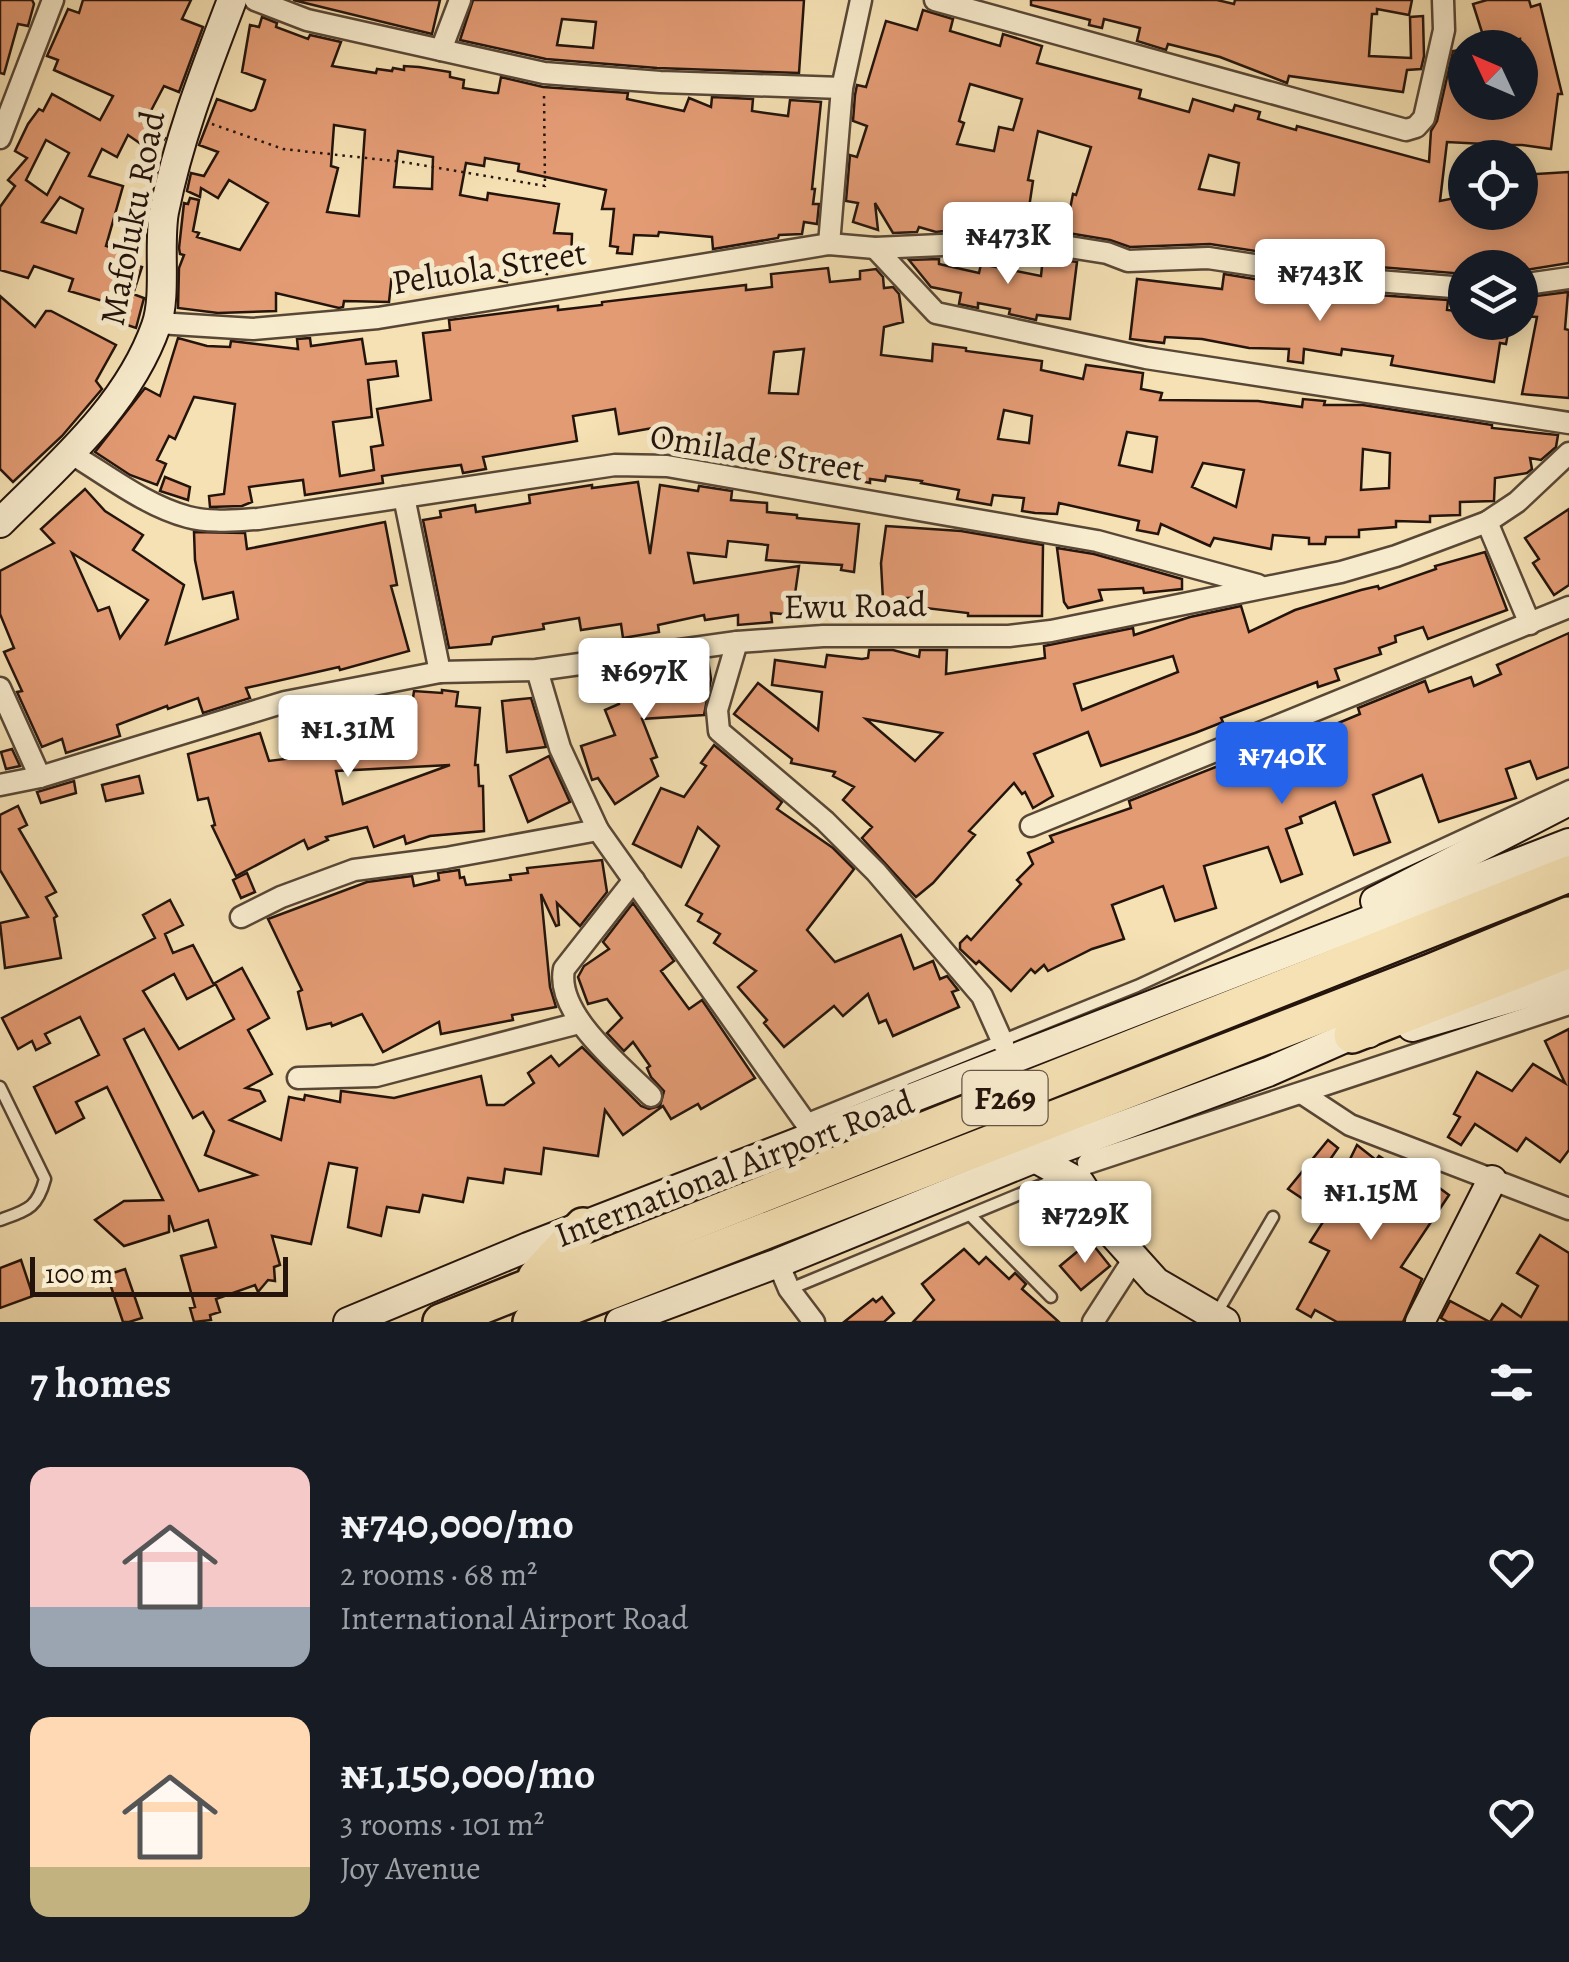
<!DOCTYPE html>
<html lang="en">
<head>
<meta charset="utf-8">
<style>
  :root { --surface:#171b24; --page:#20242c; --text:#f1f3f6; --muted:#9ea1a6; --accent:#2563eb }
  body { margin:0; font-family:Alegreya,serif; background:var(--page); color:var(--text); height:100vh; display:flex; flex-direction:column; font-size:38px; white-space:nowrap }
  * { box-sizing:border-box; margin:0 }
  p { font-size:32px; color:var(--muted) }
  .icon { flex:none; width:55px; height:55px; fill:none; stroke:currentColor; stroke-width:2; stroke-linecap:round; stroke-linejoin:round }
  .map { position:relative; height:1322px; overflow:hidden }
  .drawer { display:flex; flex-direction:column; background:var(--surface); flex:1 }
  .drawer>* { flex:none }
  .needle { width:65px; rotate:314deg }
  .controls { position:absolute; left:1448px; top:30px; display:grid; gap:20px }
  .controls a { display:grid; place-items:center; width:90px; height:90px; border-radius:50%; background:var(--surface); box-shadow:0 5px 25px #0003; font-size:50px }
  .scale { position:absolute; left:30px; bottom:25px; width:258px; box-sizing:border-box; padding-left:10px; border:5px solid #24140c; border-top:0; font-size:28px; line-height:35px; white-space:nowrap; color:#24140c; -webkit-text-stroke:8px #f8ecce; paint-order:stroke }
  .price { position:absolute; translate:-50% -85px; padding:0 22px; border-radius:10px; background:#fff; color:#222; font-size:32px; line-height:65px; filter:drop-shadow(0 2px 5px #0008) }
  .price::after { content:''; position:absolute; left:50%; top:60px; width:30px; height:22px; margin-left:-15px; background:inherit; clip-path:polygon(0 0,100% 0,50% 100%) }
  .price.on { background:var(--accent); color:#fff }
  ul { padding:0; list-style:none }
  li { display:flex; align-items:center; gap:30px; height:250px; padding:0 30px }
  li span { display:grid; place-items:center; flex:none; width:280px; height:200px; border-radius:20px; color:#555 }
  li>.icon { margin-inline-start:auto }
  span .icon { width:120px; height:120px; fill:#fffc; stroke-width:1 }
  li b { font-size:42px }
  h2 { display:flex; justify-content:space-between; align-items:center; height:120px; padding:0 30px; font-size:42px }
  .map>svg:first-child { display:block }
  .building { fill:#e39b74; stroke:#24140c; stroke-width:2.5; fill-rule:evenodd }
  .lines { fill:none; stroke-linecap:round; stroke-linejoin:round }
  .lane-casing { stroke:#584736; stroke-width:15 }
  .street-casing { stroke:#584736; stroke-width:25 }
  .secondary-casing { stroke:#24140c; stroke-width:32 }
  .highway-casing { stroke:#24140c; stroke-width:40 }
  .path { stroke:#24140c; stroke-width:2.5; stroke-dasharray:2.5 5; stroke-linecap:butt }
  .lane { stroke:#f8ecce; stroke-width:10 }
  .street { stroke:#f8ecce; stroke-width:20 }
  .secondary { stroke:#f8ecce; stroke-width:28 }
  .highway { stroke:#f5e1b4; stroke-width:35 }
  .labels { text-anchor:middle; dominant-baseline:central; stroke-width:10; stroke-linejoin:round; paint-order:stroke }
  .shield { fill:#f8ecce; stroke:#645546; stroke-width:2.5 }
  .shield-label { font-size:32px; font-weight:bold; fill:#24140c }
  .street-label { font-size:35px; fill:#24140c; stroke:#f8ecce }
</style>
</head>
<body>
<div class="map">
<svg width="1569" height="1322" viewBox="0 0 1569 1322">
  <rect width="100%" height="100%" fill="#f5e1b4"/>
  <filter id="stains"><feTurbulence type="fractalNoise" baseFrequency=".002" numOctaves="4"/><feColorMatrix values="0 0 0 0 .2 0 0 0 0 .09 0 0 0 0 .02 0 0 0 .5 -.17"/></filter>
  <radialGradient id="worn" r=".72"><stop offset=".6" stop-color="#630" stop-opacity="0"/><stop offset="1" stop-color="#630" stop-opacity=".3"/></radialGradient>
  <g class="building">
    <path d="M0 0H32L34 4 28 26 18 24 4 74 0 73Z"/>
    <path d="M83 0H191L182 19 203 27 179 92 164 86 144 124 165 138 154 153 128 135 117 157 102 149 89 176 123 186 106 246 135 255 133 264 142 267 133 294 144 298 136 328 118 322 123 307 69 291 73 279 34 266 28 278 0 270V207L15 186 8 180 27 158 15 151 28 124 39 109 43 111 52 94 100 120 113 96 54 70 58 60 47 56 68 9 79 13ZM46 140 69 153 47 195 26 180ZM60 197 83 209 76 233 42 222Z"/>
    <path d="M293 0H440L432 34Z"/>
    <path d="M473 0H804L799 73 657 68 546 59 460 40ZM562 19 596 22 593 48 557 45Z"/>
    <path d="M1031 0H1217L1234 4 1235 0H1412L1409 15 1377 9V14H1372L1369 56 1411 58 1410 17 1423 16 1424 56 1421 69 1407 70 1403 92 1289 76 1287 83 1220 57 1168 44 1166 50 1137 41 1140 28 1104 19 1102 28 1089 25 1090 20 1031 5Z"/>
    <path d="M1487 0H1529L1531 7 1540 4 1562 94H1558L1551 149 1522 145H1510L1509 149 1485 144 1447 142 1440 201 1465 196V212L1520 215V175L1569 172V263L1520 271V268H1465V274L1342 264 1210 244 1130 247 1110 240 1068 233 1070 225 1067 224 1073 194 1076 195 1091 147 1038 131 1028 180 1033 181 1026 228 1008 225V228L961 230 945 228 944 231 936 232 919 227 917 232 893 233 875 203 878 230 853 222 858 203 846 201 850 155 857 157 867 126 853 121 855 95 857 85 866 87 886 21 917 30 923 10 953 19 950 31 1000 46 1003 34 1042 46 1037 63 1141 90 1139 98 1189 112 1193 99 1233 111 1235 105 1260 112 1258 119 1296 130 1297 126 1429 162 1431 131 1437 121 1453 51 1465 49V102L1517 107 1520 102V39L1487 48 1473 4ZM970 84 1022 99 1013 130 999 127 994 151 957 144 964 123 959 121ZM1209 155 1239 163 1234 195 1199 189Z"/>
    <path d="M262 17 277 23 276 27 308 39 310 35 341 42 332 66 376 73 377 69 392 71 393 68 404 70V66L419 67 450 72V77L464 80 463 88 494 93H498L501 77 543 87 628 93 627 99 684 111 689 98 711 107 712 97 753 99 752 111 788 116 790 100 821 102 812 189H815L813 204H819L817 224 804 222 802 234 779 235 778 238 713 249 712 237 659 232 658 236 634 235 632 254 617 253 618 247 610 246 614 209H602L606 190 518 171 519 164 485 158 484 166 466 163 460 195 487 200 488 193 559 204 554 233 572 234 571 259 550 258 547 274 509 268 507 282 435 268 432 281 392 274 389 302 344 301 343 307 339 308 276 293V311L218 313 178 308 179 268 184 255 180 254 179 248 184 203 188 204 190 198 199 200 193 231 199 233 197 237 240 250 268 203 229 180 218 198 201 188 200 197 187 191 191 173 204 176 218 152 199 145 217 99 251 111 255 109 265 80 242 72 250 25 259 27ZM334 125 365 130 359 216 327 212 338 168 331 166ZM398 151 433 157 432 189 394 187Z"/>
    <path d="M1043 257 1077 262 1070 319 1037 315 1036 320 1009 314 1010 309 978 303V308L959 304 961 293 931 287 909 260 939 259V264L979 273 981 264 1041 276Z"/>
    <path d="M828 268 830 282 860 279V271L876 269 883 277 884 288 893 287 899 294 903 322 884 327 881 355 932 361 933 344 966 348V351L1042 361 1041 370 1083 379 1086 365 1143 373 1141 389 1162 393 1160 400 1258 401 1302 407 1303 399 1325 401 1324 405H1363L1492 425V428L1558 435 1556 447 1541 460 1530 458 1532 469 1527 473 1495 478 1494 501 1460 502V515L1430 516V522L1396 521V527L1359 530V537H1326L1325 544H1309V538L1273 535 1271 549 1214 538 1210 546 1161 524 1158 534 1137 530 1139 521 1059 503 1057 514 1035 513 1022 511 1024 498 993 495 991 505 957 499 959 490 921 483 922 481 886 476 885 481 870 479V483L807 470 808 462 695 444 664 445V426L619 434 615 409 573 416 577 441 483 457 486 469 463 473 461 465 422 470 382 476 383 483 305 495 303 480 249 487 252 502 242 506 210 507 209 496 224 494 235 404 194 397 175 439 169 436 157 460 166 464 157 485 130 475 95 452 145 388 160 396 178 338 207 346 230 347 231 341 298 349 297 339 310 338 311 346 362 339 366 364 396 361 398 376 368 380 372 417 333 422 340 476 374 470 371 447 383 445 377 409 431 400 423 333 450 330 449 320 558 306V310L602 305V302L746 285V290L772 287 771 274ZM804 349 798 394 769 393 774 352ZM1004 410 1032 416 1029 443 998 439ZM1127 432 1157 437 1152 472 1119 465ZM1363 449 1390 453 1389 488 1361 490ZM1203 463 1244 470 1236 507 1192 487Z"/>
    <path d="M1224 274 1363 297V294L1448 300 1447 310 1465 312V322H1510L1506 344 1500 343 1494 382 1391 365 1393 356 1342 349 1341 355 1304 349 1303 363 1288 361 1289 349 1249 348 1202 339 1165 337 1164 343 1130 339 1137 279 1222 289Z"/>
    <path d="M1568 292 1565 329 1569 330V398L1522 394 1537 317 1520 316V298Z"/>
    <path d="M0 296 35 327 46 311H51L116 345 96 381 102 389 62 436 13 482 0 469Z"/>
    <path d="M165 477 190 487 188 500 160 491Z"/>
    <path d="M638 482 650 554 660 485 698 491 699 486 732 491 731 500 767 503V512L797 515V518L859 524 854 572 841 570 842 565 766 560 768 545 728 541 726 557 688 553 694 583 799 566 792 615 771 613 772 622 738 625V615L705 620 704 615 658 625 659 632 623 638 621 624 581 630 579 618 543 624 544 629 493 637 491 644 449 648 423 520 441 517 440 511 475 505 476 512 530 503 529 495 592 485V488Z"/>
    <path d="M85 489 105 511 143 535 133 550 184 585 166 644 238 619 233 592 203 599 195 560 194 532 245 533 247 549 385 522 397 585 391 586 409 651 340 670 339 667 246 688 250 698 203 713 198 698 168 709 167 706 117 725 120 736 66 753 62 739 42 747 17 692 22 691 4 652 14 648 0 614V571L54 543 41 529ZM72 553 148 600 120 638 109 607 98 611Z"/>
    <path d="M1569 509V585L1554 595 1533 563 1539 559 1525 538Z"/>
    <path d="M886 526 961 531 1043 545 1042 616H968V613L917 607 918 597 883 600 881 563Z"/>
    <path d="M1057 548 1094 554 1182 579V589L1144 593 1143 588 1099 590 1102 600 1068 608 1064 602Z"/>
    <path d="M1485 552 1507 610 1428 639 1423 627 1395 636 1396 642 1379 648 1381 654 1335 669 1339 680 1318 687 1317 682 1221 718 1223 722 1195 733 1101 766 1088 732 1034 754 1053 796 1033 808 1025 792 1022 794 1014 783 969 831 975 835 933 883 916 897 862 838 872 827 843 800 854 787 833 776 835 772 791 763 792 759 734 714 758 683 818 730 822 692 772 685 775 660 825 667 827 655 862 659 868 658 869 650H893L919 657 920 650H947L946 674 1045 658 1044 646 1133 628 1134 635 1190 617 1241 606 1249 632 1295 610 1361 590 1378 586 1379 589 1436 569 1435 566ZM1173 656 1178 672 1082 710 1074 684ZM866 719 942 733 915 761Z"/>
    <path d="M1569 633V767L1537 779 1530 761 1506 769 1516 798 1439 822 1422 775 1373 795 1390 842 1354 855 1335 802 1300 817 1302 823 1286 829 1302 874 1281 882 1268 847 1204 866 1216 908 1175 921 1163 886 1112 905 1124 939 1092 949 1048 971 1044 965 1035 973 1031 969 1011 991 979 961 976 964 960 949V943L967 936 971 940 1021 884 1017 880 1033 864 1028 853 1053 842 1050 836 1131 808 1129 801 1254 752 1255 755 1279 746 1284 761 1325 746 1319 731 1360 714 1358 708 1425 681 1429 692 1471 677 1474 686 1501 674 1497 665Z"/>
    <path d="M708 660 711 679 704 715 642 719 657 757 651 759 658 776 615 804 598 778 592 780 581 746 615 735 605 710 619 704 614 673Z"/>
    <path d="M442 690 458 692 456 706 480 708 475 765H478L479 786H483L484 831 430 836 406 844 404 836 374 847 367 827 326 837 328 840 308 849 304 840 236 876 212 826 215 825 208 798 198 800 188 754 260 733 269 761 310 756 308 713 338 712 339 718 374 716V699L413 698 414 691 442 693ZM450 765 343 804 336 771Z"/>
    <path d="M531 698 546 747 507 752 502 701Z"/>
    <path d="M714 745 782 802 777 809 833 848 854 869 807 930 835 962 901 935 914 969 933 961 940 979 947 976 958 990 952 992 959 1007 893 1036 886 1020 879 1023 868 994 843 1016 834 1006 784 1047 764 1023 767 1020 738 987 756 971 714 943 720 934 698 921 702 914 686 905 719 846 698 827 681 867 633 844 661 788 684 797 706 766 701 763Z"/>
    <path d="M12 749 20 766 6 769 1 752Z"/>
    <path d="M549 756 570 802 528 822 510 776Z"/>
    <path d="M139 776 143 793 106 801 102 785Z"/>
    <path d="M74 781 76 793 41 803 37 792Z"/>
    <path d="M18 806 27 825 19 829 56 892 46 897 57 916 54 918 61 958 5 968 0 923 28 917 0 870V815Z"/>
    <path d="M602 860 607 892 580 926 557 903 559 925 556 926 541 894 550 987 556 1007 512 1015 513 1020 441 1034 439 1022 383 1052 362 1014 332 1026 331 1023 307 1029 298 992 302 990 268 919 367 882 412 876 414 886 439 880 438 873 459 870 460 878 464 877 466 885 511 880 510 875 528 873 527 868Z"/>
    <path d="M247 873 255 892 241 898 233 880Z"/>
    <path d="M170 900 183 925 165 934 173 953 193 945 214 985 187 999 174 974 143 991 179 1049 234 1019 215 983 242 968 269 1018 248 1030 272 1074 246 1088 260 1091 265 1101 230 1120 281 1140 289 1097 304 1100 305 1095 340 1102 341 1091 394 1098 481 1076 487 1105H504L534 1083 528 1073 551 1056 559 1066 582 1047 641 1106 649 1109 660 1106 664 1091 651 1077 647 1068 650 1066 633 1042 624 1051 607 1033 622 1018 607 999 588 1004 578 977 584 966 609 949 603 942 633 903 674 961 661 971 689 1009 702 1000 755 1078 701 1109 698 1104 671 1119 663 1106 623 1135 605 1110 598 1156 544 1148 541 1174 505 1169 503 1183 468 1178 463 1202 423 1195 419 1212 387 1207 381 1236 348 1227 357 1168 329 1163 311 1244 272 1236 280 1265 274 1267 275 1281 268 1280 258 1292 255 1285 216 1299 220 1312 210 1315 211 1320 194 1322 190 1308 195 1307 181 1256 216 1247 208 1220 174 1231 169 1215V1232L124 1246 95 1220 124 1201 163 1200 107 1087 76 1102 84 1118 56 1133 34 1087 99 1055 80 1017 45 1034 50 1043 36 1050 32 1041 18 1049 2 1018 155 938 143 915ZM144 1029 193 1118 203 1112 214 1131 205 1155 256 1175 199 1191 124 1039Z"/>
    <path d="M1569 1029V1150L1560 1162 1526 1138 1517 1151 1475 1124 1461 1145 1448 1137 1460 1117 1454 1114 1477 1072 1512 1091 1533 1064 1565 1083 1545 1041Z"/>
    <path d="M1328 1140 1338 1148 1303 1199 1288 1189Z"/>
    <path d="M1357 1145 1376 1160 1379 1156 1414 1179 1419 1173 1449 1195 1401 1267 1422 1279 1403 1322H1337L1315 1310 1311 1317 1297 1309 1329 1251 1310 1242 1334 1205 1329 1202Z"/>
    <path d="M1540 1235 1569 1253V1322H1448L1441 1318 1450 1301 1490 1322 1502 1304 1521 1317 1538 1286 1517 1273Z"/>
    <path d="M1090 1241 1110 1266 1081 1290 1060 1266Z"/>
    <path d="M964 1249 979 1264 986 1257 1009 1279 1015 1273 1026 1284 1022 1289 1059 1322H913L934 1300 922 1284Z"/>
    <path d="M21 1260 33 1296 0 1308V1268Z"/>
    <path d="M125 1269 142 1318 129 1322H123L107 1275Z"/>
    <path d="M882 1297 894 1313 884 1322H844L873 1299 876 1302Z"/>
  </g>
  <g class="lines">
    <g class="lane-casing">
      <g id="lane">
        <path d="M0 1087 45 1179C37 1209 27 1210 0 1220"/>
        <path d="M805 1120 1137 986 1569 786"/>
        <path d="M971 1216 1051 1297"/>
        <path d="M790 1289 1061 1177"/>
        <path d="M1215 1316 1273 1217"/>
      </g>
    </g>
    <g class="street-casing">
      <g id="street">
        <path d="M255 0 307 20 544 73 660 82 842 88"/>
        <path d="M935 0 1406 130 1416 127 1424 118 1444 30 1443 0"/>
        <path d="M441 50 460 0"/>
        <path d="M0 138 53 0"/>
        <path d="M829 244 842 88 861 0"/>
        <path d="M875 248 936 313 1146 358 1569 423"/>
        <path d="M1520 285 1569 278"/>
        <path d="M158 323 253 329 378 318 829 244 875 248 1032 241 1107 253 1128 261 1208 258 1340 278 1465 288"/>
        <path d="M70 453C107 475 146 506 188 517 210 523 235 520 258 519L615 465 667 466 1097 541 1258 585"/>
        <path d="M404 497 440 672"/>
        <path d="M1487 522 1530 624"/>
        <path d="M737 642 717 710 719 731 825 821 876 872 982 996 1003 1043"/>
        <path d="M537 670 560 748 598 830 815 1136"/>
        <path d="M0 688 40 777"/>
        <path d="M0 785 40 777 285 702 440 672 537 670 737 642 823 636H1009L1051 631 1341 572 1396 556 1487 522 1517 502 1569 453"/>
        <path d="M1031 826 1569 607"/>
        <path d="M634 880 564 969C555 1014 622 1067 651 1096"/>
        <path d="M241 917 281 897 354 870 446 858 598 830"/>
        <path d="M298 1078 376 1076 579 1023"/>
        <path d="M1303 1094 1350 1125 1569 1209"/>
        <path d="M1088 1163 1569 1004"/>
        <path d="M778 1263 789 1289 814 1322"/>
        <path d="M1093 1322 1133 1260"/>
      </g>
    </g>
    <g class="secondary-casing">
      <g id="secondary">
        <path d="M0 523C58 465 128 406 156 326 167 296 158 245 164 212 179 137 205 71 232 0"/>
        <path d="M1375 901 1569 801"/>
        <path d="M1412 1027 1569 981"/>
        <path d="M1035 1158 1080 1183 1112 1233 1156 1282 1225 1322"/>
        <path d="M348 1322 528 1247 1569 843"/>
        <path d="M620 1322 778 1263 1035 1158 1268 1072 1352 1035 1369 1033"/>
        <path d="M1420 1322 1492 1180"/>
      </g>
    </g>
    <g class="highway-casing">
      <g id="highway">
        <path d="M1352 1035 1569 950"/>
        <path d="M536 1277 583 1226"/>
        <path d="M441 1322 1569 874"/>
        <path d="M531 1322 1431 972 1569 915"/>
      </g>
    </g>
    <path class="path" d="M212 124 283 149 403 162 545 186 544 94"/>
    <use href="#lane" class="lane"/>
    <use href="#street" class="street"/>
    <use href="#secondary" class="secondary"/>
    <use href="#highway" class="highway"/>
  </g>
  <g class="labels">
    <rect class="shield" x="962.5" y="1071" width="85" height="54" rx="8"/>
    <g class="shield-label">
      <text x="1005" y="1098">F269</text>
    </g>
    <g class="street-label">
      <text transform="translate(132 218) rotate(-79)">Mafoluku Road</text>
      <text transform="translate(489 267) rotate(-9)">Peluola Street</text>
      <text transform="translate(757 452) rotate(9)">Omilade Street</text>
      <text transform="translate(855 605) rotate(-1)">Ewu Road</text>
      <text transform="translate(734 1168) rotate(-21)">International Airport Road</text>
    </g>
  </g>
  <rect width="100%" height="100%" filter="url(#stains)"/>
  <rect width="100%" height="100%" fill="url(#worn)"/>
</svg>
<div class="controls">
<a><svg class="needle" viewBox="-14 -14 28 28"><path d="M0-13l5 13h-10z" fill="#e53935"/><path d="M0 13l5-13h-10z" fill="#9ea1a6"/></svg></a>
<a><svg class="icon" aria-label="locate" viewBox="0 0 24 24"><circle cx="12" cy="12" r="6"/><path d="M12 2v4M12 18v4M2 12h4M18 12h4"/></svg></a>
<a><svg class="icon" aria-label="layers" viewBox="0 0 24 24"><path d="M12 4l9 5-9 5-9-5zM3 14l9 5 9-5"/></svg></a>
</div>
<div class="scale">100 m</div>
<b class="price" style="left:1008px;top:287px">₦473K</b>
<b class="price" style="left:1320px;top:324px">₦743K</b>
<b class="price" style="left:644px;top:723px">₦697K</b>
<b class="price" style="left:348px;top:780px">₦1.31M</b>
<b class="price on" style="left:1282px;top:807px">₦740K</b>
<b class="price" style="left:1371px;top:1243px">₦1.15M</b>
<b class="price" style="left:1085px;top:1266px">₦729K</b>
</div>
<section class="drawer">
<h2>7 homes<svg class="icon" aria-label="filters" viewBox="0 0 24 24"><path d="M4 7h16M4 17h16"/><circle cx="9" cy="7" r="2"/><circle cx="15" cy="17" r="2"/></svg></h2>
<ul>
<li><span style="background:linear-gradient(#f6c9c9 70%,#9aa5b1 0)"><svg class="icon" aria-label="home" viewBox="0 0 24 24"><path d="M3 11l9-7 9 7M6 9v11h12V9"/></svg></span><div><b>₦740,000/mo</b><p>2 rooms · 68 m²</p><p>International Airport Road</p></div><svg class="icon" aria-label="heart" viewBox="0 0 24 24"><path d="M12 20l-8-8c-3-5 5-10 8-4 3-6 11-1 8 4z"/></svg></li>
<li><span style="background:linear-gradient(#ffd9b3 75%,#c2b280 0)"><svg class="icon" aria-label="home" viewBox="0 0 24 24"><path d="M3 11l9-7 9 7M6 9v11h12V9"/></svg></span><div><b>₦1,150,000/mo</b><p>3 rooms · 101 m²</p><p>Joy Avenue</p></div><svg class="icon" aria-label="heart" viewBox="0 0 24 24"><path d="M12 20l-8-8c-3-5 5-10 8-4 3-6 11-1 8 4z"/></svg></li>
</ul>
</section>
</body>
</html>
